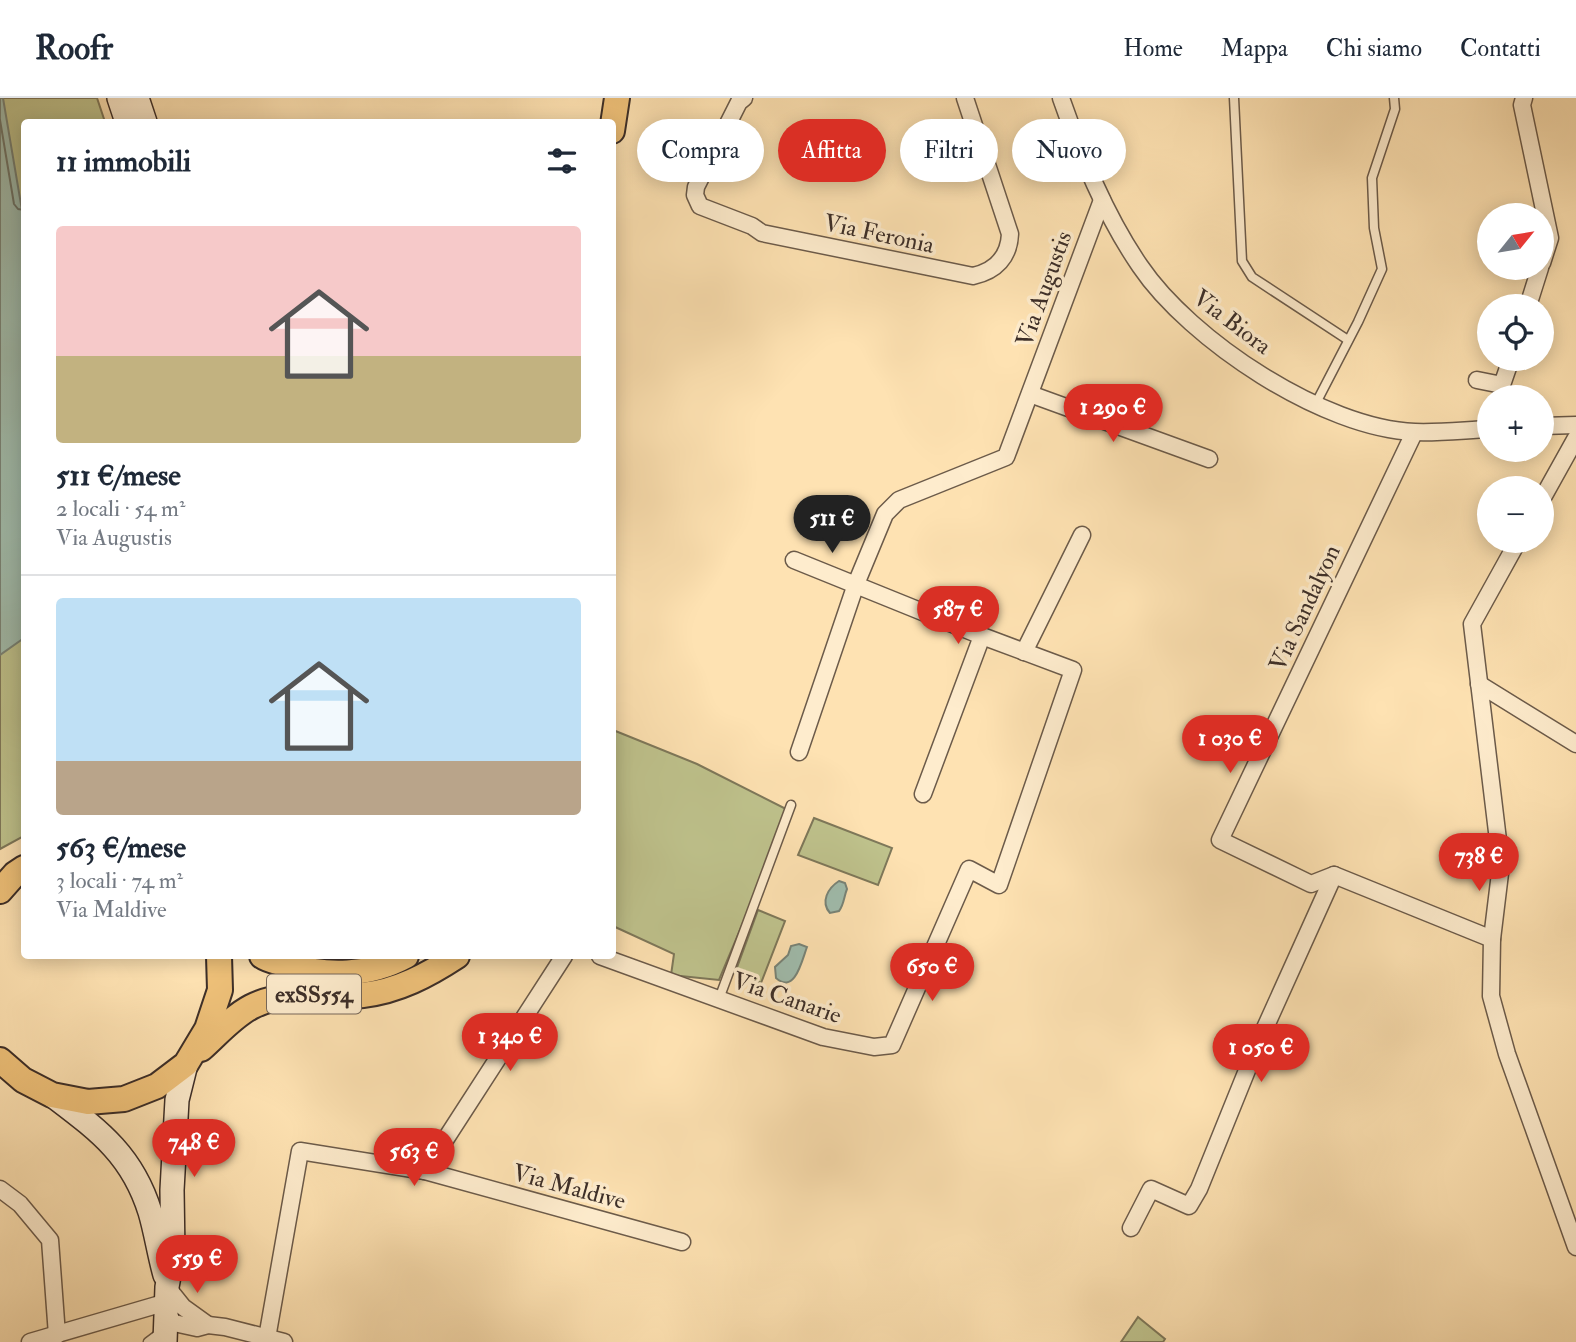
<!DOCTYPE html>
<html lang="it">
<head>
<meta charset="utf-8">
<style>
  :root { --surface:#fff; --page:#f6f6f7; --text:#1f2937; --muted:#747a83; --line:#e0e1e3; --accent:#d93025 }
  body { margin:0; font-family:"IM FELL Double Pica",serif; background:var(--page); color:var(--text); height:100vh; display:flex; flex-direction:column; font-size:26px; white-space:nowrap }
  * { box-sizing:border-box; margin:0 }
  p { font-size:23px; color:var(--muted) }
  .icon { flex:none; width:38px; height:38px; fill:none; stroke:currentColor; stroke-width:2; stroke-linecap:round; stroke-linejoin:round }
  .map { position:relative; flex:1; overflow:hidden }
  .drawer { position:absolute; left:21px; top:21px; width:595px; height:840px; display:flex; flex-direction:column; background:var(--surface); border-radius:7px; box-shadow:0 4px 18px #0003 }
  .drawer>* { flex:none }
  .hud { position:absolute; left:637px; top:21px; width:665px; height:63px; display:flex; gap:14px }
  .needle { width:46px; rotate:60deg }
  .fabs { position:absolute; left:1477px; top:105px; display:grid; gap:14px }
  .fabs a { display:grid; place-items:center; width:77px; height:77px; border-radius:50%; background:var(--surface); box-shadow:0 4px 18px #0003; font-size:35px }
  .price { position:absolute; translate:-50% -60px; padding:0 16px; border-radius:24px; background:var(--accent); color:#fff; font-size:23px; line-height:46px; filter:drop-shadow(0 2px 4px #0008) }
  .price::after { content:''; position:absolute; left:50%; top:42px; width:21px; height:16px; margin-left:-10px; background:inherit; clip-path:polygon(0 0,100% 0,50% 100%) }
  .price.active { background:#222; color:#fff }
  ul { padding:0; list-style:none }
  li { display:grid; align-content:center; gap:14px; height:371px; padding:0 35px }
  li+li { border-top:2px solid var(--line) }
  li span { display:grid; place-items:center; height:217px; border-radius:7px; color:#555 }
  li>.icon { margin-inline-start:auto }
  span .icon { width:126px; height:126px; fill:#fffc; stroke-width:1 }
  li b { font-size:30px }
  h2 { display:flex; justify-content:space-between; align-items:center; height:84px; padding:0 35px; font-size:30px }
  .pill { padding:0 24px; border-radius:32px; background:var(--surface); box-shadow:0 4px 18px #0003; font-size:24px; line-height:63px }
  .pill.active { background:var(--accent); color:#fff }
  header { display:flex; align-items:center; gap:42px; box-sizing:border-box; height:98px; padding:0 35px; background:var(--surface); border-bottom:2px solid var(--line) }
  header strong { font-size:33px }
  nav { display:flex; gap:38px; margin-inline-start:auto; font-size:24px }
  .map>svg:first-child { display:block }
  .green { fill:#bfc38d; stroke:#7e785a; stroke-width:2 }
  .water { fill:#a0bdae; stroke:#788478; stroke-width:2 }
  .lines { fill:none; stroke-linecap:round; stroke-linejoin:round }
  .shore { stroke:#6e766b; stroke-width:2 }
  .lane-casing { stroke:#6c5b4a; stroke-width:11 }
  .street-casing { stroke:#6c5b4a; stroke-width:19 }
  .secondary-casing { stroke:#3c2e28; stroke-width:26 }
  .primary-casing { stroke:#3c2e28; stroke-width:28 }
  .lane { stroke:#feeccd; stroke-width:8 }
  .street { stroke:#feeccd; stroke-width:16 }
  .secondary { stroke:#feeccd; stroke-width:23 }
  .primary { stroke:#efc179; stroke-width:24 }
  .labels { text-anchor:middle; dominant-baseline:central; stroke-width:7; stroke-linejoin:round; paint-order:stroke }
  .shield { fill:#feeccd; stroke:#76675a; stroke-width:2 }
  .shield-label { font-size:23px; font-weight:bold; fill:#3c2e28 }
  .street-label { font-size:24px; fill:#3c2e28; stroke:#feeccd }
</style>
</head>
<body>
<header>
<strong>Roofr</strong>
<nav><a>Home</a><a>Mappa</a><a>Chi siamo</a><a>Contatti</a></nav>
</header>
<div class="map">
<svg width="1576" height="1244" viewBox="0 0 1576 1244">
  <rect width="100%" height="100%" fill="#fee2b2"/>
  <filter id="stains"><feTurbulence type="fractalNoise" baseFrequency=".00286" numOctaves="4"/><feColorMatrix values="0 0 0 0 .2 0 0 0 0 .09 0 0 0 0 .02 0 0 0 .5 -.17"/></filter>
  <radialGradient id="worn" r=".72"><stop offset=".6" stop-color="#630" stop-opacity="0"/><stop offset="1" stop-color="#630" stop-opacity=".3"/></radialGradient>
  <g class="green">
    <path d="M0 0H97L105 24H24V738L0 751Z"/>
    <path d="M613 632 697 666 790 713 719 882 671 877 674 856 613 828Z"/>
    <path d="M814 720 892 750 878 787 798 757Z"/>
    <path d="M758 812 785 823 761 885 735 875Z"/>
    <path d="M1138 1219 1165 1241 1163 1244H1121Z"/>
  </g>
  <g class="water">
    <path d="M0 0H3L24 124V540L0 557Z"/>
    <path d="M839 783 845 785 847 791C844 798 844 807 839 813L830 815C820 804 828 790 839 783Z"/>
    <path d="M799 846 807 849C802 862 795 897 776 880L775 869 788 857 791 848Z"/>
  </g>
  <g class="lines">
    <path class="shore" d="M0 22 14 106 18 111 24 112"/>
    <g class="lane-casing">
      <g id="lane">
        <path d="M1234 0 1242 163 1252 179 1348 242"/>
        <path d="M1315 307 1358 224 1382 171 1374 130 1372 80 1395 11 1394 0"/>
        <path d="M719 901 791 707"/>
        <path d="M148 1244 160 1235"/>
      </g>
    </g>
    <g class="street-casing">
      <g id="street">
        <path d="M744 0 739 4 696 89 695 97 700 108 752 128 762 135 973 178C996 173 1009 159 1010 136L965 0"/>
        <path d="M1061 0C1081 57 1105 117 1140 168 1190 242 1324 331 1415 334 1439 335 1465 332 1489 331"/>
        <path d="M1524 0 1522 7 1550 140 1542 165"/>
        <path d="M1528 208 1540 170"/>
        <path d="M1477 282 1502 287 1511 261"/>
        <path d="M1030 296 1209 361"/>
        <path d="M1542 328 1576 327"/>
        <path d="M1414 335 1220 742 1311 786 1334 777 1492 841"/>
        <path d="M1542 401 1576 340"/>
        <path d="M1518 443 1472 526 1501 767 1492 841 1491 898 1507 956 1576 1149"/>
        <path d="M1024 554 1082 437"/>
        <path d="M1479 586 1576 646"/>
        <path d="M799 654 856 486 885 416 899 402 1006 359 1102 102"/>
        <path d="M923 696 982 538"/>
        <path d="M600 858 823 939 874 949 892 947 969 771 999 787 1073 572 982 538 794 462"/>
        <path d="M425 1073 564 858"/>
        <path d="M0 1091 20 1106 50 1142 57 1237"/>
        <path d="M1131 1130 1151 1091 1189 1108 1199 1091 1256 950 1334 777"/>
        <path d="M167 1189 183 1209 208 1227"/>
        <path d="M166 1215 174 1225 197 1230 208 1227 225 1229 284 1244"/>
        <path d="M267 1240 300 1053 425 1073 682 1144"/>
        <path d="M30 1244 167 1204"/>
      </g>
    </g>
    <g class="secondary-casing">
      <g id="secondary">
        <path d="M119 0 127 24"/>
        <path d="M137 0 145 24"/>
        <path d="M52 997C98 1032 132 1056 150 1114 156 1134 159 1156 165 1177"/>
        <path d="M165 1244 167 1189 173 1156 172 1092 177 1002 186 966"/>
      </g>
    </g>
    <g class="primary-casing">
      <g id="primary">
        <path d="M612 33 617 0"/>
        <path d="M0 793 15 776 24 770"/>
        <path d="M262 858C269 863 279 864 288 867 327 879 369 878 406 858"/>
        <path d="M201 951C217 937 232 919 251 909 288 890 324 901 363 897 398 893 428 877 457 858"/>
        <path d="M0 962 23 982 52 997 88 1004 124 1001 157 988 186 966 207 931 220 892 219 858"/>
      </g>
    </g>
    <use href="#lane" class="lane"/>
    <use href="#street" class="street"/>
    <use href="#secondary" class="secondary"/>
    <use href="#primary" class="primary"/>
  </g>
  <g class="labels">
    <rect class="shield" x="267" y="876.5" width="94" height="39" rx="5"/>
    <g class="shield-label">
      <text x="314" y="896">exSS554</text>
    </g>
    <g class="street-label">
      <text transform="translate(879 136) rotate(12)">Via Feronia</text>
      <text transform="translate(1044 191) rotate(-70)">Via Augustis</text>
      <text transform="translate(1232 224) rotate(37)">Via Biora</text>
      <text transform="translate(1305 510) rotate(-65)">Via Sandalyon</text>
      <text transform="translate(787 900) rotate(19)">Via Canarie</text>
      <text transform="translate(569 1089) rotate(15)">Via Maldive</text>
    </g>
  </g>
  <rect width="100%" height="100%" filter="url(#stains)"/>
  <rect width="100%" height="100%" fill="url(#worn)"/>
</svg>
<div class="fabs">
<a><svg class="needle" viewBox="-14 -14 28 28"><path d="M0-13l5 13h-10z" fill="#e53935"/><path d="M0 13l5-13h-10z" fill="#747a83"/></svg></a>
<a><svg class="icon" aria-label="locate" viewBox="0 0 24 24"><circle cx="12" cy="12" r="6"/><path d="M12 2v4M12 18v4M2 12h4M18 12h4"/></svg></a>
<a>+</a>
<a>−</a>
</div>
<b class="price" style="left:1113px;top:346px">1 290 €</b>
<b class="price active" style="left:832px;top:457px">511 €</b>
<b class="price" style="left:958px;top:548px">587 €</b>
<b class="price" style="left:1230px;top:677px">1 030 €</b>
<b class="price" style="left:1479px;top:795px">738 €</b>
<b class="price" style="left:932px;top:905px">650 €</b>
<b class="price" style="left:510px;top:975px">1 340 €</b>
<b class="price" style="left:1261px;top:986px">1 050 €</b>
<b class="price" style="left:194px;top:1081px">748 €</b>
<b class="price" style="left:414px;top:1090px">563 €</b>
<b class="price" style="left:197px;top:1197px">559 €</b>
<div class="hud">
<a class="pill">Compra</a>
<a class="pill active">Affitta</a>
<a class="pill">Filtri</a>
<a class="pill">Nuovo</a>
</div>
<section class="drawer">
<h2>11 immobili<svg class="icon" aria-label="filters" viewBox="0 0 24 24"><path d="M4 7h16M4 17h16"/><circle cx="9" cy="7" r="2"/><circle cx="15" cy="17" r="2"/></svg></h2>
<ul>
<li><span style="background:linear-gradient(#f6c9c9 60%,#c2b280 0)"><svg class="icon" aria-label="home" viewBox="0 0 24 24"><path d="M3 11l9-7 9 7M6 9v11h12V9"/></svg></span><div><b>511 €/mese</b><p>2 locali · 54 m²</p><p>Via Augustis</p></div></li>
<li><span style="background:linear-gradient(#bfe0f5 75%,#b9a48a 0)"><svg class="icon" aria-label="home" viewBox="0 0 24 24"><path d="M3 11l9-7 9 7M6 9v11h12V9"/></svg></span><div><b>563 €/mese</b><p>3 locali · 74 m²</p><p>Via Maldive</p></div></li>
</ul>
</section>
</div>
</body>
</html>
